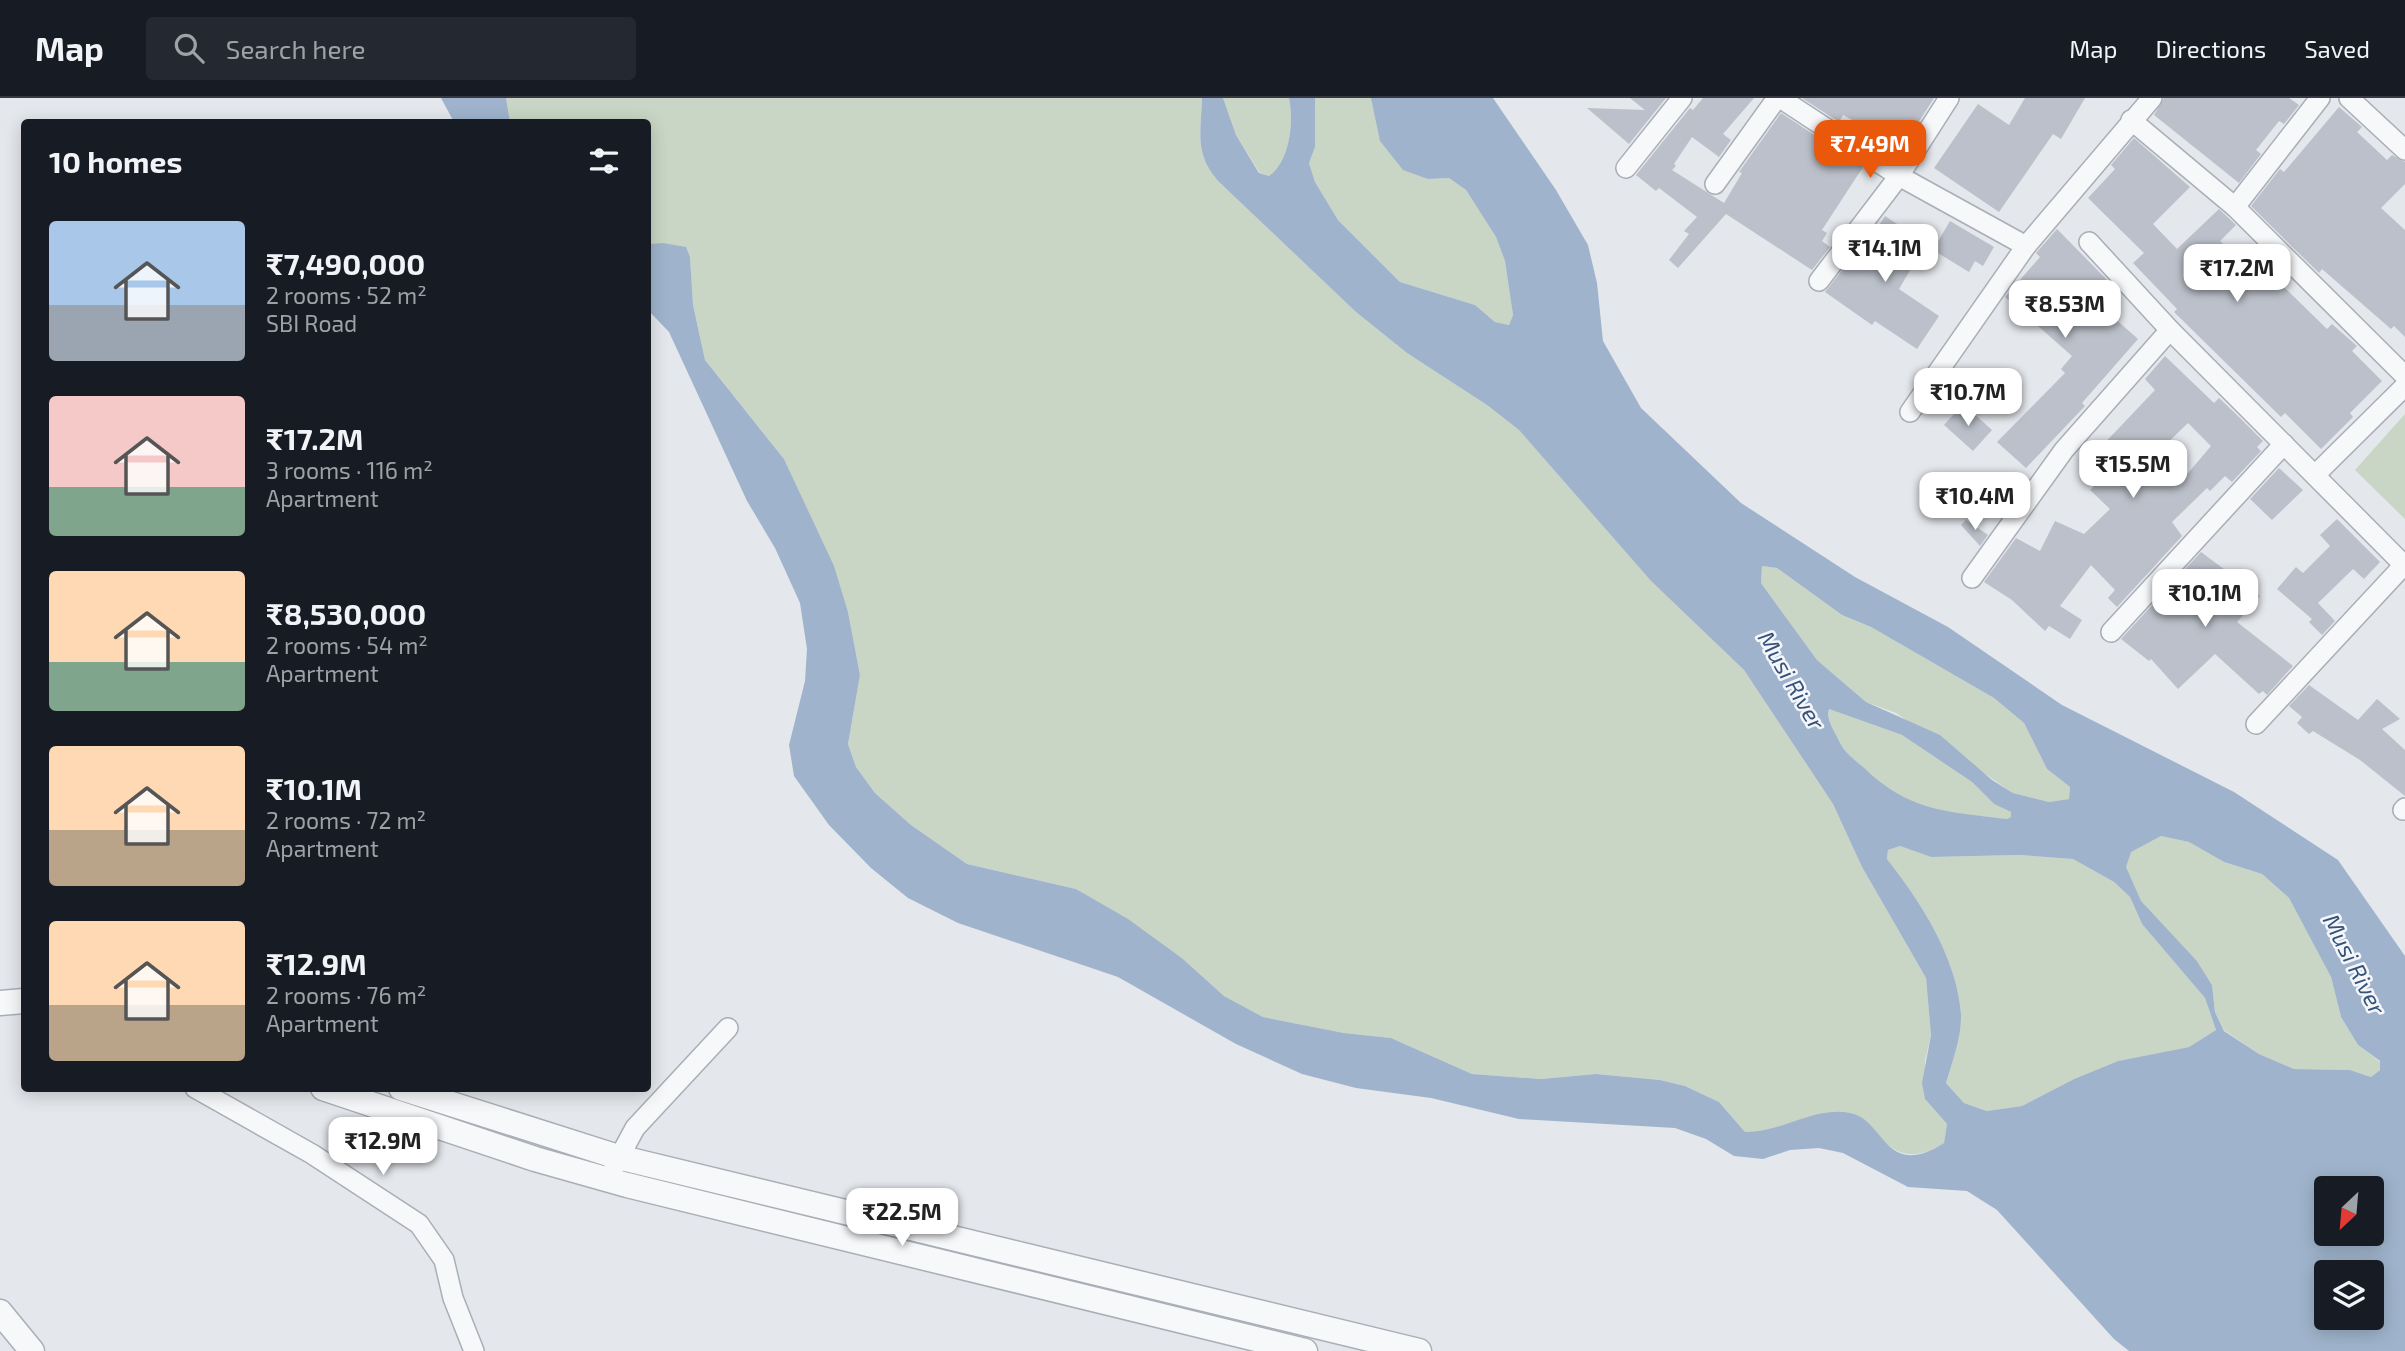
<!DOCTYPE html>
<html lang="en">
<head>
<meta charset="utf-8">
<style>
  :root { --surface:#171b24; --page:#242831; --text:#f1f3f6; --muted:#9ea1a6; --line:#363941; --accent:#ea580c }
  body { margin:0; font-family:"Exo 2",sans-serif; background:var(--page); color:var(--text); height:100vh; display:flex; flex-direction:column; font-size:26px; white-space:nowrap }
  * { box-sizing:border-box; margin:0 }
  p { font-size:23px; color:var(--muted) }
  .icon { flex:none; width:38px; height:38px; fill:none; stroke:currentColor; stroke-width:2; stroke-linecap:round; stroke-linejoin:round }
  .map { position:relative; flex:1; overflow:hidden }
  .side { position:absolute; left:21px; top:21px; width:630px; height:973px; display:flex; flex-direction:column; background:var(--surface); border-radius:7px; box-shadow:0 4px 18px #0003 }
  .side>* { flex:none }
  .needle { width:46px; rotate:206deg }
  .buttons { position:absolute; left:2314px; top:1078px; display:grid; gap:14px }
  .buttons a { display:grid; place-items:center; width:70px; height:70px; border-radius:7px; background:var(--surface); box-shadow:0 4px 18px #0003; font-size:35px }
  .price { position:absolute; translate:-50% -60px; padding:0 16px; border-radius:14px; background:#fff; color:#222; font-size:23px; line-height:46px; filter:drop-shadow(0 2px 4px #0008) }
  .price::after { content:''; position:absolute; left:50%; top:42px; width:21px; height:16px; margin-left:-10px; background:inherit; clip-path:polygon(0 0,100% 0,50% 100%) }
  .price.current { background:var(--accent); color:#fff }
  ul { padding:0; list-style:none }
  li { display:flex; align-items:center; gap:21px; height:175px; padding:0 28px }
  li span { display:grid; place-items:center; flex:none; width:196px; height:140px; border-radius:7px; color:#555 }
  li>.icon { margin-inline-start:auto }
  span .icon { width:84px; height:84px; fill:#fffc; stroke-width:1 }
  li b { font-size:30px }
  h2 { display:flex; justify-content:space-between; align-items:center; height:84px; padding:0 28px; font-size:30px }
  header { display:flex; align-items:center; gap:42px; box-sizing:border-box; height:98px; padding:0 35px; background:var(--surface); border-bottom:2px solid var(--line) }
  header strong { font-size:33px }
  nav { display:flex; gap:38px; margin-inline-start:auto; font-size:24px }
  .search { width:490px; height:63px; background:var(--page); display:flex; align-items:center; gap:18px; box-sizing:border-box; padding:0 24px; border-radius:7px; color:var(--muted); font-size:26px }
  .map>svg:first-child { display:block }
  .green { fill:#c9d6c5 }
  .water { fill:#9fb4cc; fill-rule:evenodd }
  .building { fill:#bbc0ca; fill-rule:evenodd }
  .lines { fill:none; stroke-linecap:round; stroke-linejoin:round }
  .minor-casing { stroke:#a9aeb7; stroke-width:22 }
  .tertiary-casing { stroke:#a9aeb7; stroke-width:27 }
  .minor { stroke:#f7f8fa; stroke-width:19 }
  .tertiary { stroke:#f7f8fa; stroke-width:24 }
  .labels { text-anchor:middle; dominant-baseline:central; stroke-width:5; stroke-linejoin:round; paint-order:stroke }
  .water-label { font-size:23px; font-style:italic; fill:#34527a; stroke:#f4f6f9 }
</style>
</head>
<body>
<header>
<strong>Map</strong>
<div class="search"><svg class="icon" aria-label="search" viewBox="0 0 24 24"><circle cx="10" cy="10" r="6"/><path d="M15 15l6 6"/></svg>Search here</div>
<nav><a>Map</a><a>Directions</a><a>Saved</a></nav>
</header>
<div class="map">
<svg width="2405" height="1253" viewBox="0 0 2405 1253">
  <rect width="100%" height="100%" fill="#e4e7ec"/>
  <g class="green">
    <path d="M506 0H1202C1201 35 1194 55 1218 83L1356 214 1407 255 1487 307 1519 332 1651 483 1744 572 1833 706 1862 769 1926 880 1931 937 1925 963V1001L1947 1026 1944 1045C1907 1068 1889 1053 1865 1022L1817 1017 1762 1034H1745L1719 1004 1685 988 1660 982 1596 976 1541 981 1472 976 1391 940 1344 935 1263 919 1224 898 1183 861 1076 791 967 766 911 727 875 695 856 669 848 646 860 577 848 514 833 468 784 361 705 262 693 207 690 159 663 145 648 146V24H510Z"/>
    <path d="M1223 0H1289C1294 25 1290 62 1269 78L1260 75 1236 37Z"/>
    <path d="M1315 0H1371L1428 81 1449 80 1466 92 1496 139 1505 163 1513 217 1509 227 1495 224 1475 207 1400 184 1338 122 1315 84 1309 65 1315 49Z"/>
    <path d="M2405 316V421L2355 372Z"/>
    <path d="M1762 468 1777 470 1842 517 1871 529 1994 600 2024 625 2047 671 2070 689 2069 701 2049 704 2013 695 1896 615 1866 604 1817 562 1761 485Z"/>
    <path d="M1829 611 1902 637 1972 684 1994 706 2011 714 2012 719 2007 721C1978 718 1944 716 1916 706 1887 696 1822 645 1829 611Z"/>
    <path d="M2161 738 2189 744 2224 764 2262 776 2289 800 2331 879 2341 919 2358 947 2380 964V972L2371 979 2350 972 2294 971 2259 956 2224 932 2215 914 2212 887 2197 863 2140 803 2125 768 2130 754Z"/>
    <path d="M1900 748 1931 759 2019 757 2073 761 2114 784 2130 799 2142 826 2205 900 2216 932 2189 949 2118 963 2074 981 2022 1008 1988 1013 1964 1005 1946 985C1952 965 1962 938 1961 916 1957 860 1921 804 1887 761L1888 752Z"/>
  </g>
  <g class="water">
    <path d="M441 0H506L510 24H454Z"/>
    <path d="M1202 0H1223L1236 37 1259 75 1269 78C1290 63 1294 24 1289 0H1315V49L1309 65 1315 84 1338 122 1400 184 1475 207 1495 224 1509 227 1513 217 1505 163 1496 139 1466 92 1449 80 1428 81 1403 72 1380 43 1371 0H1493L1556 92 1588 147 1597 185 1603 243 1641 310 1741 405 1855 479 1948 529 2062 607 2234 694 2338 762 2405 858V1253H2129L2114 1241 1997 1112 1967 1093 1908 1089 1843 1055 1819 1050 1790 1052 1763 1061 1734 1058 1706 1041 1675 1030 1519 1021 1431 1000 1356 990 1302 976 1236 946 1118 879 958 825 908 800 871 770 829 727 794 678 789 647 805 583 807 551 800 505 775 450 747 403 669 234 648 212V146L663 145 686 149 690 159 693 207 705 262 784 361 834 468 848 514 860 577 848 646 856 669 875 695 911 727 967 766 1076 791 1128 821 1183 861 1224 898 1263 919 1344 935 1391 940 1472 976 1541 981 1596 976 1660 982 1685 988 1719 1004 1745 1034C1781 1035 1814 1008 1850 1015 1885 1021 1884 1083 1944 1045L1947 1026 1925 1001 1922 985 1931 937 1926 880 1862 769 1833 706 1744 572 1651 483 1519 332 1487 307 1407 255 1356 214 1218 83C1194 55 1201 35 1202 0ZM1762 468 1777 470 1842 517 1871 529 1994 600 2024 625 2047 671 2070 689 2069 701 2049 704 2013 695 1992 682 1940 637 1866 604 1817 562 1761 485ZM1829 611 1902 637 1972 684 1994 706 2011 714V719L2007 721C1947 714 1908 713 1863 669 1853 661 1843 653 1838 641 1833 631 1826 621 1829 611ZM2161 738 2189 744 2224 764 2262 776 2289 800 2331 879 2341 919 2358 947 2380 963V972L2371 979 2350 972 2294 971 2259 956 2224 933 2215 914 2212 887 2197 863 2141 803 2126 769 2131 754ZM1900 748 1931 759 2019 757 2073 761 2114 784 2130 799 2142 826 2205 900 2216 932 2189 949 2118 963 2074 981 2022 1008 1987 1013 1964 1005 1946 985C1952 965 1962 938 1961 916 1957 860 1921 804 1887 761L1888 752ZM2326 1090H2371V1136H2326ZM2326 1174H2371V1220H2326Z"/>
  </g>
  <g class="building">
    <path d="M1630 0H1666L1629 46 1587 10 1645 12Z"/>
    <path d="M1703 0H1754L1723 36 1731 42 1719 59 1692 39 1674 66 1676 68 1672 72 1724 105 1742 75 1739 74 1781 15 1863 69 1822 132 1827 135 1822 143 1830 149 1812 172 1726 116 1678 170 1669 162 1689 136 1684 133 1697 119 1659 90 1656 93 1636 77 1690 10 1693 12Z"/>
    <path d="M1802 0H1934L1904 47 1868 25 1865 29 1843 17 1839 24Z"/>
    <path d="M2025 0H2085L2061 41 2053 36 1999 114 1934 70 1978 6 2009 27Z"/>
    <path d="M2164 0H2289L2299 7 2284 26 2279 23 2256 52 2261 56 2239 85 2154 17Z"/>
    <path d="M2339 9 2362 29 2357 34 2387 62 2392 57 2405 64V86L2381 110 2405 132V239L2394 228 2391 231 2322 171 2319 175 2251 108 2280 71 2284 74Z"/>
    <path d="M2134 40 2190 89 2153 126 2177 151 2219 111 2236 127 2220 143 2245 167 2253 159 2327 231 2332 226 2357 248 2352 253 2382 283 2350 315 2353 319 2321 351 2285 315 2281 319 2174 214 2177 211 2133 165 2144 155 2088 100 2115 71 2111 67Z"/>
    <path d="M1885 118 1926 145 1899 191 1939 218 1917 251 1875 223 1872 227 1825 194 1862 147 1865 149Z"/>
    <path d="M1950 123 1994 149 1983 168 1975 163 1969 174 1933 152Z"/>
    <path d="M2057 131 2112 187 2096 204 2138 241 2082 305 2085 308 2026 370 1997 344 2065 275 2061 271 2072 258 2005 199 2040 159 2036 155Z"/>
    <path d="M2165 258 2214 305 2219 300 2239 319 2263 343 2257 349 2261 353 2232 384 2225 378 2210 393 2207 390 2172 424 2182 438 2117 509 2108 500 2115 492 2091 467 2060 508 2082 522 2070 541 2049 528 2045 533 2012 502 1984 484 2016 440 2040 453 2055 423 2084 436 2110 411 2090 392 2115 367 2099 351 2155 292 2145 281ZM2188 325 2211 348 2183 381 2157 355Z"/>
    <path d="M1963 306 1992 332 1973 353 1944 327Z"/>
    <path d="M2279 370 2303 392 2272 422 2250 401Z"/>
    <path d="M2337 421 2380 464 2364 481 2353 471 2318 505 2335 523 2322 537 2309 524 2312 521 2277 491 2296 469 2303 475 2330 448 2320 437Z"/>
    <path d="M1966 422 1988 437 1980 448 1961 427Z"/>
    <path d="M2201 454 2260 498 2237 524 2293 568 2267 597 2263 593 2259 596 2215 556 2178 591 2151 561 2149 563 2121 541Z"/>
    <path d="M2309 587 2358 622 2377 601 2400 621 2382 631 2405 652V698L2360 662 2313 633 2309 636 2297 625 2302 619 2289 608Z"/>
  </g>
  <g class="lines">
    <g class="minor-casing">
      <g id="minor">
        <path d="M1780 0 1899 78 2026 148"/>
        <path d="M2349 0 2405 52"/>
        <path d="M2131 22 2235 109 2405 278"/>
        <path d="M1626 70 1682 0"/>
        <path d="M1715 86 1777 0"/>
        <path d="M2235 109 2320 0"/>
        <path d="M2089 144 2170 232"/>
        <path d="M1819 183 1899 78 1949 0"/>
        <path d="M1910 314 2026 148 2152 0"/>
        <path d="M2315 377 2405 288"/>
        <path d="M1972 480 2064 352 2170 232 2405 468"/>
        <path d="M2111 534 2284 346"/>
        <path d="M2256 626 2404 467"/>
        <path d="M2403 712 2405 710"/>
        <path d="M195 990 312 1056 419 1126 444 1162 453 1200 474 1253"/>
        <path d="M614 1069 635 1030 728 930"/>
      </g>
    </g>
    <g class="tertiary-casing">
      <g id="tertiary">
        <path d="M0 905 24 903"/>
        <path d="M323 990 535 1061 627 1087 1305 1253"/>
        <path d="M401 990 618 1059 1419 1253"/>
        <path d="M0 1214 32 1253"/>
      </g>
    </g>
    <use href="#minor" class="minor"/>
    <use href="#tertiary" class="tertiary"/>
  </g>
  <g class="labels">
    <g class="water-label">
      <text transform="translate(1792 582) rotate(60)">Musi River</text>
      <text transform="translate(2355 866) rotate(63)">Musi River</text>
    </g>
  </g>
</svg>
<div class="buttons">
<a><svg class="needle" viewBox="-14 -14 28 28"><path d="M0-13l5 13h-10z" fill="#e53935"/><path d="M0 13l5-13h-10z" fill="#9ea1a6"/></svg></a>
<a><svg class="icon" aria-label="layers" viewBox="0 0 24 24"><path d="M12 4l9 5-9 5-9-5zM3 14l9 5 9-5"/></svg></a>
</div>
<b class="price current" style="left:1870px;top:82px">₹7.49M</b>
<b class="price" style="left:1885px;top:186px">₹14.1M</b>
<b class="price" style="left:2237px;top:206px">₹17.2M</b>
<b class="price" style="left:2065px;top:242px">₹8.53M</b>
<b class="price" style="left:1968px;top:330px">₹10.7M</b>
<b class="price" style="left:2133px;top:402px">₹15.5M</b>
<b class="price" style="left:1975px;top:434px">₹10.4M</b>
<b class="price" style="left:2205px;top:531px">₹10.1M</b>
<b class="price" style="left:383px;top:1079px">₹12.9M</b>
<b class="price" style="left:902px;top:1150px">₹22.5M</b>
<section class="side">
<h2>10 homes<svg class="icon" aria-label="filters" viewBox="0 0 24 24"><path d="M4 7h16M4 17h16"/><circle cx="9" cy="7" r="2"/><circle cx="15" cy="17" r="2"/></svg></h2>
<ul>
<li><span style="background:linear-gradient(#a9c7e8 60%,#9aa5b1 0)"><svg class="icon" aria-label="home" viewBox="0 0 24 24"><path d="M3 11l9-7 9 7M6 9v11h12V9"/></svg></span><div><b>₹7,490,000</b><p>2 rooms · 52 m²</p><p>SBI Road</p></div></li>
<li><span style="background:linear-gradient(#f6c9c9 65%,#7fa58c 0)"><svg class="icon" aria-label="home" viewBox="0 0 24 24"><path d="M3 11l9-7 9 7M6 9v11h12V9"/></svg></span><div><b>₹17.2M</b><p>3 rooms · 116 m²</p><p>Apartment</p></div></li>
<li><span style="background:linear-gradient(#ffd9b3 65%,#7fa58c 0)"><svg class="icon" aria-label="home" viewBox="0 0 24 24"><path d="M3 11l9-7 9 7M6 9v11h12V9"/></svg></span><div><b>₹8,530,000</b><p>2 rooms · 54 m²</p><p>Apartment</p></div></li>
<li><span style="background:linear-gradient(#ffd9b3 60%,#b9a48a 0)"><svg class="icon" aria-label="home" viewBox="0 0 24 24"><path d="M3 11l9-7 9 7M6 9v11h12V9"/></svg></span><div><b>₹10.1M</b><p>2 rooms · 72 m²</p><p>Apartment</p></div></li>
<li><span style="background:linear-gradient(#ffd9b3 60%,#b9a48a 0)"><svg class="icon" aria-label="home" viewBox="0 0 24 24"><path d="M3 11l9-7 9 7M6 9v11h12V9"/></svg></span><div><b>₹12.9M</b><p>2 rooms · 76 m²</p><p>Apartment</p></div></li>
</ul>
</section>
</div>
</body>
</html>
